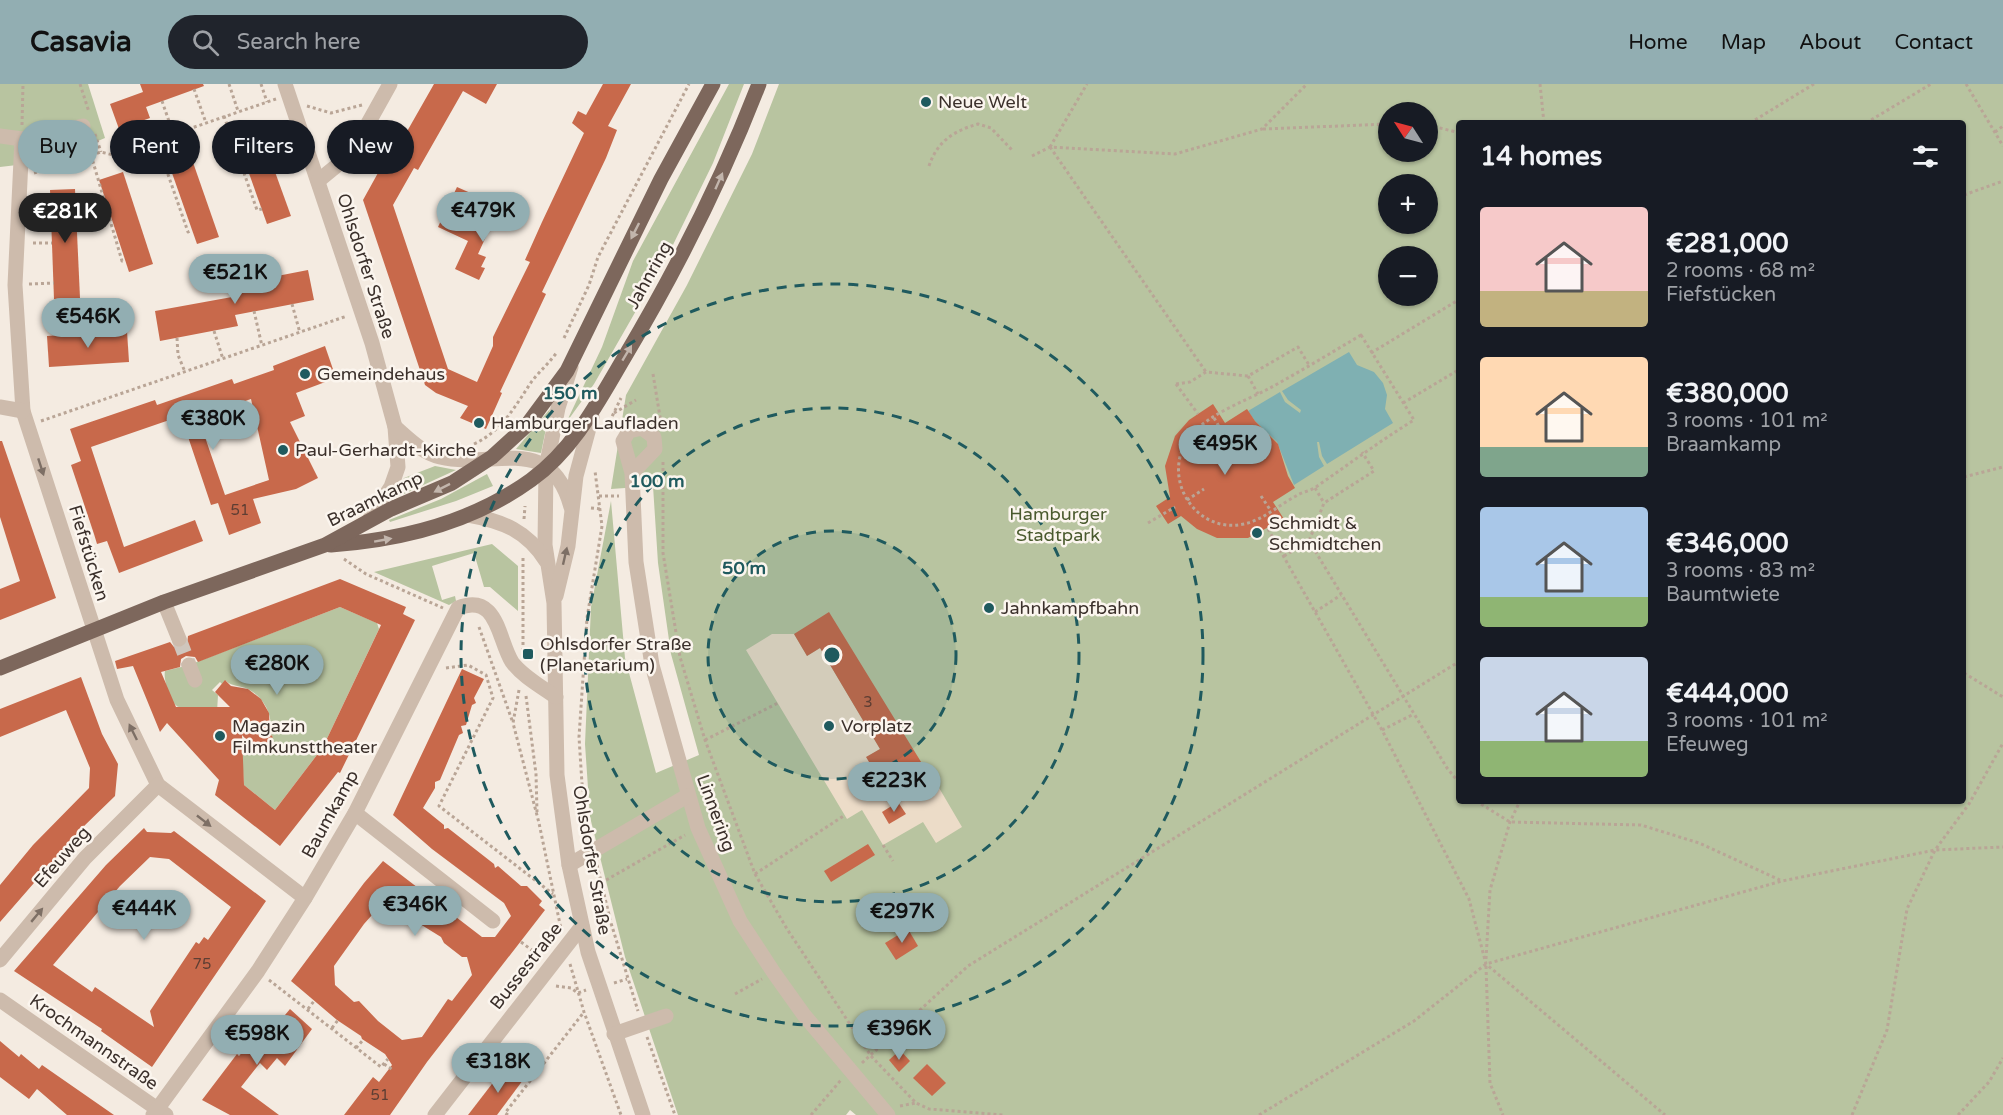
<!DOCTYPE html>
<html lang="en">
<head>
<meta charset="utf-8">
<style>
  :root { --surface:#171b24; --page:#20242c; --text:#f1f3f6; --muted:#9ea1a6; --accent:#92aeb2 }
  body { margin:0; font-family:"Varela Round",sans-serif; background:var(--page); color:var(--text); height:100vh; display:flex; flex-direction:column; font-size:22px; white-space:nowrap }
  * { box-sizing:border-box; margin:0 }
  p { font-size:20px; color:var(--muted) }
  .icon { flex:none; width:33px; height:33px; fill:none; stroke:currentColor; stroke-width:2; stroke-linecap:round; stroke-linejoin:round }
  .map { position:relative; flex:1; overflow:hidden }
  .details { position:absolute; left:1456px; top:36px; width:510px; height:684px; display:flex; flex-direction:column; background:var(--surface); border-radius:6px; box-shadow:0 2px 4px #0004 }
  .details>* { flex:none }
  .top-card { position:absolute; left:18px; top:36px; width:570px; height:54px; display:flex; gap:12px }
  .needle { width:39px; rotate:306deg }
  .buttons { position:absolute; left:1378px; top:18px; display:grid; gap:12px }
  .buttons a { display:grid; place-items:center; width:60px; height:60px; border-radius:50%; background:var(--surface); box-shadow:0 2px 4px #0004; font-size:30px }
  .price { position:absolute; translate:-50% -51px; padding:0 14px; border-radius:21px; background:var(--accent); color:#111; font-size:20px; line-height:39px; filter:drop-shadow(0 2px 3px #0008) }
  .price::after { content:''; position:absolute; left:50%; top:36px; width:18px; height:14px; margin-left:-9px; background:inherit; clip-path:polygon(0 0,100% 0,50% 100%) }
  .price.active { background:#222; color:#fff }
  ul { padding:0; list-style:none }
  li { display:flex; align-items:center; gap:18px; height:150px; padding:0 24px }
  li span { display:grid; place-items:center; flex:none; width:168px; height:120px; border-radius:6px; color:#555 }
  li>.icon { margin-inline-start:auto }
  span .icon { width:72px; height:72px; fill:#fffc; stroke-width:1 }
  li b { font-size:26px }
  h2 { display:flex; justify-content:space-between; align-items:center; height:72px; padding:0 24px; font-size:26px }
  .pill { padding:0 21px; border-radius:27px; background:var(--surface); box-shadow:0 2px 4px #0004; font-size:21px; line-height:54px }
  .pill.active { background:var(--accent); color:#111 }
  header { display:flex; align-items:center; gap:36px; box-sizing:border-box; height:84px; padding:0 30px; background:var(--accent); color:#111 }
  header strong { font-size:28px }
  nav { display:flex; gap:33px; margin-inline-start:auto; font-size:21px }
  .search { width:420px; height:54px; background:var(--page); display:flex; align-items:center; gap:15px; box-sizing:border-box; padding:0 21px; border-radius:33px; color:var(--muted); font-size:22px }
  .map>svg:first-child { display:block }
  .green { fill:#b8c4a0; fill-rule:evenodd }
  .plaza { fill:#ecdcc8 }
  .water { fill:#7fb0b2 }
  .building { fill:#c8694b; fill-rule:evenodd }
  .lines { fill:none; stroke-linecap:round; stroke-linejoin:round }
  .minor-tunnel { stroke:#cfc6bd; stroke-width:15; stroke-dasharray:15 8; stroke-linecap:butt }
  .path { stroke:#b9a596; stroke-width:3; stroke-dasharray:3 3; stroke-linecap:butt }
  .minor { stroke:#cdbbac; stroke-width:15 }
  .major { stroke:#7d675c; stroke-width:15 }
  .oneway { fill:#c2b5ac }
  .oneway2 { fill:#7d6f65 }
  .ring { fill:none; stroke:#1f5a5e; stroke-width:3; stroke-dasharray:10 8 }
  .poi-dot { fill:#1f5a5e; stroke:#fbf5ee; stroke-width:2 }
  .labels { text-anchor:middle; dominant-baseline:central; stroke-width:5; stroke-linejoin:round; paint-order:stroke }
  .number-label { font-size:15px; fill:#5e3e33 }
  .poi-label { font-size:18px; fill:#3b302b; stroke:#fbf5ee; text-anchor:start }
  .street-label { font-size:18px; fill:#3b302b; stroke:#fbf5ee }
  .park-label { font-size:18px; fill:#4a5a2e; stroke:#fbf5ee }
  .centre { fill:#1f5a5e; stroke:#fbf5ee; stroke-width:3 }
  .ring-label { font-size:18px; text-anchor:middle; font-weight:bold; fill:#1f5a5e; stroke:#fbf5ee; stroke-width:5; stroke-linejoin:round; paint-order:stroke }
</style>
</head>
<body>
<header>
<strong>Casavia</strong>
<div class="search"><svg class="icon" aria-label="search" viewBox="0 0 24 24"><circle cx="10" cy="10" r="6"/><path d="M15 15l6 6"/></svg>Search here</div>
<nav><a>Home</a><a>Map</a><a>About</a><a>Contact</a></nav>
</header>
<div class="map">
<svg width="2003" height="1031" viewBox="0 0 2003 1031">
  <rect width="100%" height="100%" fill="#f4ebe1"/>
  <g class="green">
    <path d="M0 0H88L105 54 51 77 0 83Z"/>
    <path d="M729 0H744L713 79 668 171 594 300 566 339 602 263 633 177Z"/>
    <path d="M779 0H2003V1031H856L850 1026 846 1031H678L625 873 590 733 585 660 591 523 611 417 625 574 656 689 699 671 671 570 658 479 653 402 611 405 626 311 687 201 752 70ZM1389 28H1428V68H1389ZM1460 39H1964V717H1460ZM1389 100H1428V140H1389ZM1389 172H1428V212H1389Z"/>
    <path d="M550 325 541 369 516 365Z"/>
    <path d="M435 382 456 386 395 414 404 394Z"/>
    <path d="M487 390 493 402 456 417 390 438 389 436 441 415Z"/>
    <path d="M492 460 518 482V527L490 503H484L474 469 432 482 442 516 455 512 456 517 449 521 374 488Z"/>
    <path d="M340 523 377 539 379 545 323 663 275 726 244 701 242 672 250 664 242 656 257 661 258 668 273 653 270 650C274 632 264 613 248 605 239 601 233 603 226 597L222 600 220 598 212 606 218 611 217 628 212 638 199 623C193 623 184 625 179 623 170 620 163 594 165 587L189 581Z"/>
  </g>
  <path class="plaza" d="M772 550H794L807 572 820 564 880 665 867 673 888 708 928 685 962 743 936 759 923 738 883 761 862 726 847 735 746 566Z"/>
  <path class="water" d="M1349 268 1357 281 1374 288 1383 299 1387 311 1385 325 1393 339 1327 380 1322 372 1319 358H1317L1319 373 1324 382 1294 401 1277 358 1255 337 1248 327 1280 308 1285 318 1300 329 1301 326 1288 316 1282 307Z"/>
  <g class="building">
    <path d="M140 0H203L204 2 146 23 150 34 119 45 110 20 143 8Z"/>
    <path d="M434 0H497L486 20 463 7 418 86 414 84 393 121 448 285 477 298 493 262V253L530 178 525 176 542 138 584 49 572 39 578 27 586 31 603 0H631L608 42 617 46 606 74 542 208 546 210 500 308 502 309 486 345 460 334 468 322 436 309 425 301 363 116 389 69 393 72Z"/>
    <path d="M258 41 291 132 267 140 235 50Z"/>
    <path d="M188 64 219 153 197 160 166 72Z"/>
    <path d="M123 88 153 180 129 188 99 96Z"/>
    <path d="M457 103 500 122 478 170 486 173 481 183 485 184 479 196 455 185 468 157 438 143Z"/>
    <path d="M75 105 80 214 54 215 50 106Z"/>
    <path d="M308 186 314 216 235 231 238 242 160 257 155 227 232 213 230 201Z"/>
    <path d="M127 247 129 278 49 283 47 252Z"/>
    <path d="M325 262 336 294 296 309 305 332 290 338 318 394 296 405 253 415 261 439 229 451 218 419 211 421 181 332 91 363 124 463 195 436 203 457 119 489 107 457 97 460 94 450 71 381 81 377 70 345 155 316 157 321 232 295 234 300 274 286 273 282ZM251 315 269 396 225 411 198 333Z"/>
    <path d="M1213 320 1225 339 1247 325 1255 337 1278 360 1288 392 1295 404 1273 418 1284 435 1248 454H1217L1197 445 1181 432 1168 440 1156 422 1170 413 1165 382 1175 352 1189 336Z"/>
    <path d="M0 357H2L56 514 0 536V505L20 497 0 433Z"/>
    <path d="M340 495 406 523 403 530 415 536 340 689 338 688 280 762 215 711 219 696 167 639 160 648 133 582 117 585 115 577 170 558 174 563 182 564 187 560 188 552ZM340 523 381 541 323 663 275 726 244 701 242 651 258 668 273 653 270 650 269 629 261 615 248 605 231 602 225 596 215 608 230 623H176L161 588 180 583 181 575 186 572 195 573 198 578Z"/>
    <path d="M829 528 926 686 888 709 866 673 880 665 820 564 807 572 794 550Z"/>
    <path d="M462 585 484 595 474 614 476 619 472 621 466 641 461 642 463 649 459 651 440 696 435 698V704L423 724 444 741V745L448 744 494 780 495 784 498 782 521 802H527L542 817 539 821 545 826 427 978 390 1031H344L373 993 379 998 392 981 385 970 362 955 361 952 337 936 291 897 364 799 383 777 482 853H495L511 832 504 819 432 765 393 731ZM388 813 413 835H418L420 840 441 853 444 859 462 873H467L472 891 452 917 448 915 422 953 402 956 378 937 359 917 354 918 335 901 334 882 364 840Z"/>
    <path d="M81 593 102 650 118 680 115 712 81 745 0 838V801L33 761 89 704 90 684 66 626 0 653V625Z"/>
    <path d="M898 718 906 730 889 740 882 728Z"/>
    <path d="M144 744 147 748 171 749 174 747 266 817 152 983 101 947 102 945 14 887 106 781ZM150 773 169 775 231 823 208 856 204 853 199 860 196 858 150 927 154 943 95 903 92 908 53 881 120 802Z"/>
    <path d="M868 760 875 771 831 798 824 787Z"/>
    <path d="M908 845 918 862 896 876 885 859Z"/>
    <path d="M290 925 312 945 285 982 277 974 267 986 260 979 241 1003 279 1031H230L202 1016 237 970 239 972 269 937 275 943Z"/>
    <path d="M0 957 19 973 21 970 39 985 42 981 114 1031H67L37 1005 29 1015 0 993Z"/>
    <path d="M900 966 910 977 899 988 889 976Z"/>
    <path d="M927 980 946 999 932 1012 913 994Z"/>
    <path d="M505 983 523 996 497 1031H468Z"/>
  </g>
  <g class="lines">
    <path class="minor-tunnel" d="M179 555 189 581"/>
    <g class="path">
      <path d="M80 0 89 28"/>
      <path d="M229 0 238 27"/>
      <path d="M261 0 267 18"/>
      <path d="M1540 0 1544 39"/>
      <path d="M1966 0 2003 62"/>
      <path d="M194 5 206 39"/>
      <path d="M162 17 173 49"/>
      <path d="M307 22 331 29 362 21"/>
      <path d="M224 32 257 126 262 125"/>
      <path d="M134 39 141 60"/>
      <path d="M1750 39 1814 0"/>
      <path d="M1866 39 1931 0"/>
      <path d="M22 41 23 0"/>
      <path d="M1428 41 1460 49"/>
      <path d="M1263 45 1389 40"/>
      <path d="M1995 48 2003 42"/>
      <path d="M95 50 101 68"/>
      <path d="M156 56 188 148 192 146"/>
      <path d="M1050 63 1206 288"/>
      <path d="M1050 63 1087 0"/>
      <path d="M91 71 122 177 125 176"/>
      <path d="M1032 72 1050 63 1175 70 1262 45 1307 0"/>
      <path d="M929 82C937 58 953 47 978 40L991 44 1012 66"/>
      <path d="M34 89 101 68 113 71 276 15"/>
      <path d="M1964 111 2003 97"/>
      <path d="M35 121 51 122"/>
      <path d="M33 159H52"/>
      <path d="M29 200 54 199"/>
      <path d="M292 220 300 249"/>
      <path d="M254 227 262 262"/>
      <path d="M214 247 223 275"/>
      <path d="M1361 251 1414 336C1380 357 1349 380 1316 403 1310 407 1302 408 1296 412 1279 421 1263 436 1244 440 1193 451 1158 389 1192 350 1211 329 1245 317 1270 304 1301 287 1331 269 1361 251Z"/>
      <path d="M177 254 178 271 185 288"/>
      <path d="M564 254 589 201 598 173 689 0"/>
      <path d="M1371 269 1460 215"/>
      <path d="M653 290 661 339"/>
      <path d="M1248 292 1258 310"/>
      <path d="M1176 300 1190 298 1206 288 1248 292 1298 263 1309 281"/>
      <path d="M1176 300 1198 330"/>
      <path d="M1403 319 1460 285"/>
      <path d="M614 329 636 316"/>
      <path d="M1214 334 1224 351"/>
      <path d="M41 337 347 232"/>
      <path d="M607 343 621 314"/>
      <path d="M474 360C502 347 516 321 532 297 540 287 550 278 557 268"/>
      <path d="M663 378V469L680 573 705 656 755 790 787 845 871 972 916 1019 929 1025 1003 1031"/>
      <path d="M1964 393 2003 383"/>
      <path d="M1315 404 1324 419"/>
      <path d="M599 412H619"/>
      <path d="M1261 412 1271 427"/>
      <path d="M1187 416 1204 405"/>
      <path d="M591 424 601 425"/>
      <path d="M524 435 525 422"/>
      <path d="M1148 439 1175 423"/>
      <path d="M1268 445 1382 646 1469 815 1486 880 1665 1031"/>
      <path d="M1309 457 1447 684 1460 700"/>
      <path d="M1284 472 1309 457 1324 419 1374 387 1362 368"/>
      <path d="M523 474V566"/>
      <path d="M344 475 366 490 443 524"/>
      <path d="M1315 528 1341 511"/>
      <path d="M479 543 513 639"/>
      <path d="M446 584 468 581 486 591 493 614 439 722 553 810"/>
      <path d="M1964 589 2003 613"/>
      <path d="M519 606 513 639 539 739 561 845"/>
      <path d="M526 612 536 690 537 728"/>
      <path d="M1382 646 1414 630"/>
      <path d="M705 656 778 619"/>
      <path d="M1476 717 1510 738 1641 741 1699 759 1780 796"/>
      <path d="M584 754 588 747 582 700 579 653 587 534 602 442 595 387"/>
      <path d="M883 761 893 777"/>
      <path d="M597 781 611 839 638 927"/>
      <path d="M755 790 845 731"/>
      <path d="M601 799 685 751"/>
      <path d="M521 858 541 873"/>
      <path d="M1486 875 1490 806 1510 738 1520 717"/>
      <path d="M570 880 584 928 621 1031"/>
      <path d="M1486 882 1490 999 1503 1031"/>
      <path d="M269 896 381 983 388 975"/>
      <path d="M614 899 627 895"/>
      <path d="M556 902 571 904 578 909 586 906"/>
      <path d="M735 910 762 895"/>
      <path d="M308 925 314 917"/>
      <path d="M332 944 338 936"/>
      <path d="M647 953 675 1031"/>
      <path d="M356 964 363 956"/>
      <path d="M862 979 968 882 1460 577"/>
      <path d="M384 980 393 986"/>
      <path d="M900 1022 916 1019"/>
      <path d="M508 1031 505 1029 584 928"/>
      <path d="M811 1031 841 996"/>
      <path d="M1259 1031 1414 937 1486 880 1782 797 1935 766 2003 763"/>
      <path d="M1852 1031 1887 946 1907 825 1935 766 1969 720 2003 659"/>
      <path d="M1958 1031 1989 998 2003 974"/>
    </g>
    <g class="minor">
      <path d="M285 0 372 259 395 343 398 383 391 403 369 436"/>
      <path d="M0 52 22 55 83 42"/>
      <path d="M22 55 15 201 23 327 117 616 158 701 305 814"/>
      <path d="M318 97 351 70 390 0"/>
      <path d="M571 283 558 324 546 384 545 461 554 519 557 691 569 781 588 868 643 1031"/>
      <path d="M0 323 23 327"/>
      <path d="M395 343C409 355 422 369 440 373 493 386 550 347 571 423"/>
      <path d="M632 389 655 365 654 353 642 344 629 347 623 357 632 389 636 478 652 581 698 744 740 837 774 889 804 931 888 1031"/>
      <path d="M468 431C503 437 527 447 546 477"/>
      <path d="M556 512 568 462 576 392 592 333"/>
      <path d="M164 518 179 555"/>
      <path d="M189 581 195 596"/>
      <path d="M355 729 493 837"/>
      <path d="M569 781 687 712"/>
      <path d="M0 876 85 774 158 701"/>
      <path d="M0 916 166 1031"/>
      <path d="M614 950 666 932"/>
      <path d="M153 1031 258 887 305 814 355 729 458 524C498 508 498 556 512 578 522 592 542 603 556 613"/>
      <path d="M435 1031 582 842"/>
    </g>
    <g class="major">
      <path d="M331 461C401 456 473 438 531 396 574 365 598 318 624 274 677 185 722 96 759 0"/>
      <path d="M0 584 164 518 325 461 391 425 452 399 492 373 527 341 567 287 661 95 713 0"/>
    </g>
  </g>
  <defs><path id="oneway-solid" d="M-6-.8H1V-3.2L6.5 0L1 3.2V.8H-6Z" transform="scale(1.5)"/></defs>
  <g class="oneway">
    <use href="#oneway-solid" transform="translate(719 97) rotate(-66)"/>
    <use href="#oneway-solid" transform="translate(635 147) rotate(117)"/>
    <use href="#oneway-solid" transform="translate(627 269) rotate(-59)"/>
    <use href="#oneway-solid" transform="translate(442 404) rotate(153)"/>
    <use href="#oneway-solid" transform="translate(383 456) rotate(-10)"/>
  </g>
  <g class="oneway2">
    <use href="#oneway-solid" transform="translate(41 383) rotate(72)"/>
    <use href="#oneway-solid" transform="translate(565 472) rotate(-77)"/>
    <use href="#oneway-solid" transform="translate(133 648) rotate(-116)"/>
    <use href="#oneway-solid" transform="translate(204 737) rotate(38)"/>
    <use href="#oneway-solid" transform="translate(37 831) rotate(-50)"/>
  </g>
  <circle cx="832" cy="571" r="124" fill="#1f5a5e" fill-opacity=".12"/>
  <g class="ring">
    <circle cx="832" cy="571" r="124"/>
    <circle cx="832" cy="571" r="247"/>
    <circle cx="832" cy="571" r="371"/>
  </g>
  <g class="poi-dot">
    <circle cx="926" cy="18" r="6"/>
    <circle cx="305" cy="290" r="6"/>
    <circle cx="479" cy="339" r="6"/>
    <circle cx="283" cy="366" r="6"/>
    <circle cx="1257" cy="449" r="6"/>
    <circle cx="989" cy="524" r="6"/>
    <rect x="522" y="564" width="12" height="12" rx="3"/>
    <circle cx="829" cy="642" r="6"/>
    <circle cx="220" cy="652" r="6"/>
  </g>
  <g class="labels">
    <g class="number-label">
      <text x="240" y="426">51</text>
      <text x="868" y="618">3</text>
      <text x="202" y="880">75</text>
      <text x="380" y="1011">51</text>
    </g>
    <g class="poi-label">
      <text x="938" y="18">Neue Welt</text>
      <text x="317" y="290">Gemeindehaus</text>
      <text x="491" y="339">Hamburger Laufladen</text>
      <text x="295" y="366">Paul-Gerhardt-Kirche</text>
      <text x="1269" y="439">Schmidt &amp;<tspan x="1269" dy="21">Schmidtchen</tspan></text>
      <text x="1001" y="524">Jahnkampfbahn</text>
      <text x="540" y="560">Ohlsdorfer Straße<tspan x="540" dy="21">(Planetarium)</tspan></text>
      <text x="232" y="642">Magazin<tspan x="232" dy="21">Filmkunsttheater</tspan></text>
      <text x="841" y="642">Vorplatz</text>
    </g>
    <g class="street-label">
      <text transform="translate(366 182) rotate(72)">Ohlsdorfer Straße</text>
      <text transform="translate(649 191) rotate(-61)">Jahnring</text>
      <text transform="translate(375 415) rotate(-26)">Braamkamp</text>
      <text transform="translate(89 469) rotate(73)">Fiefstücken</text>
      <text transform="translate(716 729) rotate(70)">Linnering</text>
      <text transform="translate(330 730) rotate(-61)">Baumkamp</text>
      <text transform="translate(62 773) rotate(-49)">Efeuweg</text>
      <text transform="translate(592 776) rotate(80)">Ohlsdorfer Straße</text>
      <text transform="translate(526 882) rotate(-52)">Bussestraße</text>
      <text transform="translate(94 958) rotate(35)">Krochmannstraße</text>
    </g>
    <g class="park-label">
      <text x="1058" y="430">Hamburger<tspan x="1058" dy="21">Stadtpark</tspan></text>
    </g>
  </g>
  <circle cx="832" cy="571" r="9" class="centre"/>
  <g class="ring-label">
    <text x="570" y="315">150 m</text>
    <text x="657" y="403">100 m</text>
    <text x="744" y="490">50 m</text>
  </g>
</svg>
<div class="buttons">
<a><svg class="needle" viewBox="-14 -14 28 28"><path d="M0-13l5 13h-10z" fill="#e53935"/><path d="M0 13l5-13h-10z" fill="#9ea1a6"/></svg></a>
<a>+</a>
<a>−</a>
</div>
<b class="price" style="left:483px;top:159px">€479K</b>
<b class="price active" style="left:65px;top:160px">€281K</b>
<b class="price" style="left:235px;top:221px">€521K</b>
<b class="price" style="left:88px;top:265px">€546K</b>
<b class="price" style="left:213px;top:367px">€380K</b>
<b class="price" style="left:1225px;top:392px">€495K</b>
<b class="price" style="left:277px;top:612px">€280K</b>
<b class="price" style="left:894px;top:729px">€223K</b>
<b class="price" style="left:415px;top:853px">€346K</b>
<b class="price" style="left:144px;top:857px">€444K</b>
<b class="price" style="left:902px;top:860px">€297K</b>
<b class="price" style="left:899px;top:977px">€396K</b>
<b class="price" style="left:257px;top:982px">€598K</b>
<b class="price" style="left:498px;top:1010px">€318K</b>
<div class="top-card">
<a class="pill active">Buy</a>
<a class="pill">Rent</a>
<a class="pill">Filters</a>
<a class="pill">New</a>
</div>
<section class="details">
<h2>14 homes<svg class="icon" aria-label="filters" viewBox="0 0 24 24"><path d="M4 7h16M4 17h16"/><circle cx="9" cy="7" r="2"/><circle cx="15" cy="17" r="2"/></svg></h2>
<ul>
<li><span style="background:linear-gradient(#f6c9c9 70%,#c2b280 0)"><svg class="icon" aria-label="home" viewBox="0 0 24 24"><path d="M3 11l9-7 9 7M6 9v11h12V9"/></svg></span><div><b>€281,000</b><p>2 rooms · 68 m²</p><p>Fiefstücken</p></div></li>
<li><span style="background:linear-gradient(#ffd9b3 75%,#7fa58c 0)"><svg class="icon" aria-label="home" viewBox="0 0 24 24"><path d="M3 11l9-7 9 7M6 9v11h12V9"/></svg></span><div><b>€380,000</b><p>3 rooms · 101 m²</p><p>Braamkamp</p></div></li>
<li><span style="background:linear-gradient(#a9c7e8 75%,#8fb573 0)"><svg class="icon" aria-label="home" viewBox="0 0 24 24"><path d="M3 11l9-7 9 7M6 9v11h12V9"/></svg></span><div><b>€346,000</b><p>3 rooms · 83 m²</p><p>Baumtwiete</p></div></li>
<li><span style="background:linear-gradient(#c9d6e8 70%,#8fb573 0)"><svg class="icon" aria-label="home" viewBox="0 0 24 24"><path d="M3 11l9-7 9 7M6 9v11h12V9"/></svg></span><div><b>€444,000</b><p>3 rooms · 101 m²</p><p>Efeuweg</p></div></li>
</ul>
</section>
</div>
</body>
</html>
